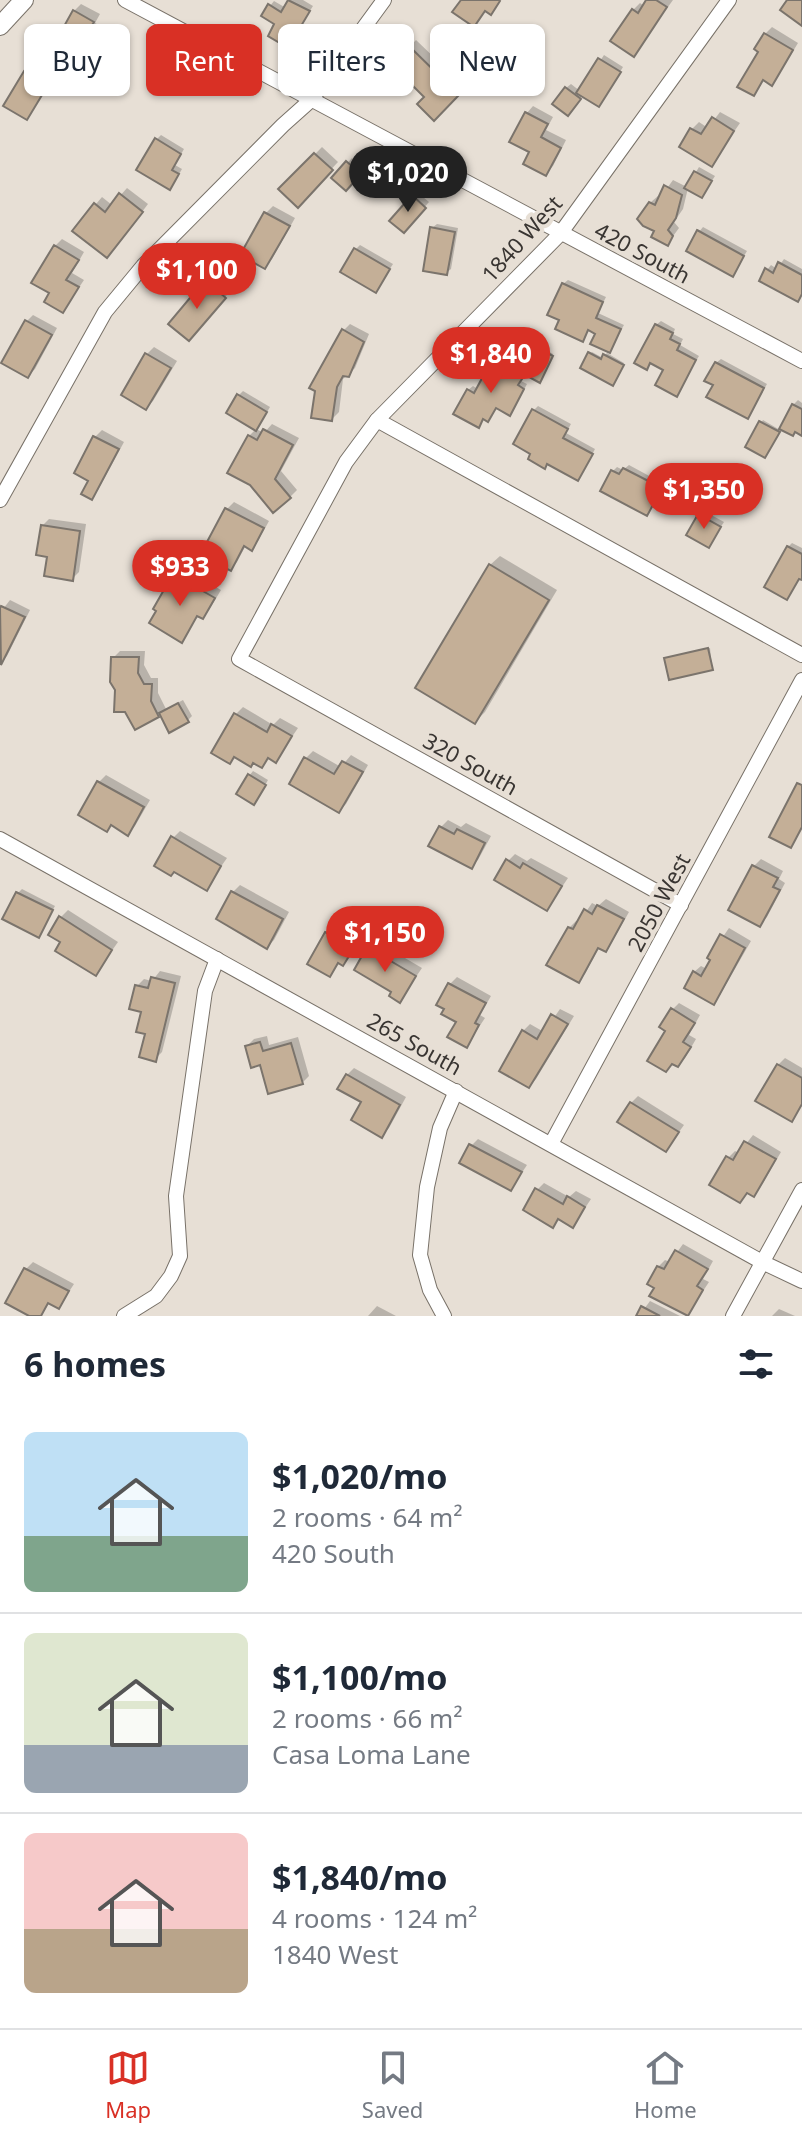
<!DOCTYPE html>
<html lang="en">
<head>
<meta charset="utf-8">
<style>
  :root { --surface:#fff; --page:#f2f2f3; --text:#1f2937; --muted:#747a83; --line:#e0e1e3; --accent:#d93025 }
  body { margin:0; font-family:"Noto Sans",sans-serif; background:var(--page); color:var(--text); height:100vh; display:flex; flex-direction:column; font-size:30px; white-space:nowrap }
  * { box-sizing:border-box; margin:0 }
  p { font-size:26px; color:var(--muted) }
  .icon { flex:none; width:44px; height:44px; fill:none; stroke:currentColor; stroke-width:2; stroke-linecap:round; stroke-linejoin:round }
  .map { position:relative; height:1316px; overflow:hidden }
  .sheet { display:flex; flex-direction:column; background:var(--surface); flex:1 }
  .sheet>* { flex:none }
  .top-card { position:absolute; left:24px; top:24px; width:754px; height:72px; display:flex; gap:16px }
  .price { position:absolute; translate:-50% -68px; padding:0 18px; border-radius:28px; background:var(--accent); color:#fff; font-size:26px; line-height:52px; filter:drop-shadow(0 2px 4px #0008) }
  .price::after { content:''; position:absolute; left:50%; top:48px; width:24px; height:18px; margin-left:-12px; background:inherit; clip-path:polygon(0 0,100% 0,50% 100%) }
  .price.selected { background:#222; color:#fff }
  ul { padding:0; list-style:none }
  li { display:flex; align-items:center; gap:24px; height:200px; padding:0 24px }
  li+li { border-top:2px solid var(--line) }
  li span { display:grid; place-items:center; flex:none; width:224px; height:160px; border-radius:12px; color:#555 }
  li>.icon { margin-inline-start:auto }
  span .icon { width:96px; height:96px; fill:#fffc; stroke-width:1 }
  li b { font-size:34px }
  h2 { display:flex; justify-content:space-between; align-items:center; height:96px; padding:0 24px; font-size:34px }
  .tag { padding:0 28px; border-radius:12px; background:var(--surface); box-shadow:0 2px 6px #0004; font-size:28px; line-height:72px }
  .tag.selected { background:var(--accent); color:#fff }
  .dock { display:flex; justify-content:space-around; align-items:center; height:112px; border-top:2px solid var(--line); background:var(--surface); font-size:22px; color:var(--muted) }
  .dock a { display:grid; justify-items:center; gap:4px }
  .dock .selected { color:var(--accent) }
  .map>svg:first-child { display:block }
  .shadow { fill:#0003 }
  .building { fill:#c4af97; stroke:#7b746c; stroke-width:2 }
  .lines { fill:none; stroke-linecap:round; stroke-linejoin:round }
  .minor-casing { stroke:#787168; stroke-width:16 }
  .tertiary-casing { stroke:#787168; stroke-width:20 }
  .minor { stroke:#fff; stroke-width:14 }
  .tertiary { stroke:#fff; stroke-width:18 }
  .labels { text-anchor:middle; dominant-baseline:central; stroke-width:8; stroke-linejoin:round; paint-order:stroke }
  .street-label { font-size:22px; fill:#393532; stroke:#e7dfd5 }
</style>
</head>
<body>
<div class="map">
<svg width="802" height="1316" viewBox="0 0 802 1316">
  <rect width="100%" height="100%" fill="#e7dfd5"/>
  <g class="shadow">
    <path d="M291 0H303L313 6 288 45 270 6 274 1 286 8Z"/>
    <path d="M649 0H673L634 54 633 10 640 3 644 6Z"/>
    <path d="M81 4 100 14 95 23 113 33 93 69 86 76 74 11Z"/>
    <path d="M772 27 798 43 778 76 772 83 765 79 753 94 765 34Z"/>
    <path d="M416 40 465 87 434 118 427 97 407 78 389 68Z"/>
    <path d="M604 55 623 67 603 100 583 95 572 109 566 88 571 84 580 91Z"/>
    <path d="M30 68 50 80 31 113 6 106Z"/>
    <path d="M533 106 553 117 546 130 566 140 553 166 546 173 532 152 527 113Z"/>
    <path d="M720 112 740 123 711 165 692 129 699 122 708 128Z"/>
    <path d="M161 135 184 149 175 165 182 169 174 183 157 139Z"/>
    <path d="M322 147 338 162 298 205 281 189Z"/>
    <path d="M352 158 364 169 345 189 334 178Z"/>
    <path d="M699 167 715 176 702 196 688 188 683 209 674 222 679 228 668 243 657 230 639 218 651 202 658 196 660 198 673 180 687 187Z"/>
    <path d="M127 188 148 204 114 249 74 230 102 197 112 205Z"/>
    <path d="M417 192 429 202 404 231 392 221Z"/>
    <path d="M273 206 295 218 272 259 265 266 243 254 266 213Z"/>
    <path d="M437 224 458 228 451 269 446 273 432 228Z"/>
    <path d="M703 227 747 251 733 274 699 232Z"/>
    <path d="M62 239 84 252 72 273 84 280 63 311 52 293 55 246Z"/>
    <path d="M360 245 393 264 376 290 356 249Z"/>
    <path d="M784 259 802 269V295L798 299 767 270 771 265 777 269Z"/>
    <path d="M213 275 231 290 196 332 207 282Z"/>
    <path d="M568 280 606 297 598 313 624 325 610 350 598 333 589 329 582 339 561 319 563 284Z"/>
    <path d="M33 315 57 328 35 369 28 376 26 322Z"/>
    <path d="M661 321 675 329 673 334 683 339 680 345 699 356 676 394 665 369 652 362 646 368 656 325Z"/>
    <path d="M350 324 369 334 355 368 343 379 339 412 332 419 343 331Z"/>
    <path d="M534 344 553 354 541 379 528 368 521 381 527 384 514 409 498 406 488 420 484 418 478 425 468 390 473 386 478 389 499 355 521 368Z"/>
    <path d="M154 347 177 361 153 401 146 408 123 394 147 354Z"/>
    <path d="M592 352 603 358 607 353 624 363 614 382 590 354Z"/>
    <path d="M721 359 767 384 748 417 715 385 716 363Z"/>
    <path d="M243 391 270 407 260 424 239 395Z"/>
    <path d="M798 400 802 403V434L793 405Z"/>
    <path d="M538 406 571 424 566 433 595 449 582 474 534 410Z"/>
    <path d="M763 420 780 430 767 454 748 446Z"/>
    <path d="M272 424 299 438 281 471 297 490 290 497 251 484 249 436 256 429 264 433Z"/>
    <path d="M102 430 124 442 98 490 92 497 95 437Z"/>
    <path d="M629 465 664 484 646 513 613 471 617 467 623 470Z"/>
    <path d="M234 502 269 521 258 541 252 548 246 545 237 562 230 569 223 565 217 576 208 561 211 558 203 554 227 509Z"/>
    <path d="M704 511 724 522 709 545 700 515Z"/>
    <path d="M49 519 86 524 79 572 72 579 49 556 42 526Z"/>
    <path d="M792 543 802 548V578L800 577 787 597 788 547Z"/>
    <path d="M500 556 557 590 485 712 475 722 490 565Z"/>
    <path d="M182 568 221 590 209 610 202 617 199 615 181 640 156 608 175 575Z"/>
    <path d="M10 600 30 610 7 656 0 663V613Z"/>
    <path d="M710 648 712 668 668 657Z"/>
    <path d="M120 651H145L144 665 151 678H158V693L166 709 183 700 192 716 188 720 161 712 136 728 113 658Z"/>
    <path d="M243 707 273 725 280 718 298 728 276 760 270 757 262 766 236 714Z"/>
    <path d="M313 751 341 767 351 755 368 765 346 804 339 811 306 758Z"/>
    <path d="M253 771 268 780 258 798 249 776Z"/>
    <path d="M106 775 150 800 135 826 128 833 112 824 80 815 99 782Z"/>
    <path d="M448 820 461 827 466 823 491 836 478 860 471 866 441 827Z"/>
    <path d="M180 831 227 858 206 888 173 838Z"/>
    <path d="M515 854 527 861 531 858 568 878 547 909 508 861Z"/>
    <path d="M761 859 783 871 779 879 785 883 767 917 760 924 731 909 754 866Z"/>
    <path d="M240 885 289 912 274 940 267 947 233 892Z"/>
    <path d="M22 889 55 906 38 936 18 893Z"/>
    <path d="M606 899 629 912 612 942 605 949 600 946 585 974 578 981 569 928 576 921 579 922 592 903 598 906Z"/>
    <path d="M68 910 118 942 96 973 61 917Z"/>
    <path d="M729 928 751 941 720 995 713 1002 694 972 701 966 707 969 713 959 709 957Z"/>
    <path d="M331 929 356 943 347 959 339 961 327 933Z"/>
    <path d="M376 941 422 968 400 1000 394 991 356 969Z"/>
    <path d="M160 971 181 976 162 1052 155 1059 137 986 144 979 152 981Z"/>
    <path d="M457 977 491 996 480 1015 485 1018 467 1045 450 984Z"/>
    <path d="M679 1003 700 1015 689 1035 696 1039 685 1058 678 1065 674 1062 666 1070 668 1030 672 1010Z"/>
    <path d="M560 1009 574 1016 536 1079 529 1086 523 1031 530 1024 544 1032Z"/>
    <path d="M267 1036 269 1045 298 1037 309 1076 302 1083 262 1063 247 1046 254 1039Z"/>
    <path d="M785 1058 802 1068V1106L792 1119 778 1065Z"/>
    <path d="M354 1068 406 1097 389 1128 382 1135 347 1075Z"/>
    <path d="M638 1096 684 1125 666 1150 631 1103Z"/>
    <path d="M753 1135 781 1152 760 1188 753 1194 748 1192 740 1201 728 1158 735 1151 739 1153Z"/>
    <path d="M478 1139 527 1165 511 1189 471 1146Z"/>
    <path d="M544 1183 569 1197 576 1191 591 1199 573 1226 560 1218 553 1225 537 1190Z"/>
    <path d="M683 1244 713 1261 703 1279 709 1282 687 1315 658 1267 665 1260 670 1262Z"/>
    <path d="M33 1262 74 1284 59 1307 50 1302 41 1316H33L8 1303 26 1269Z"/>
    <path d="M650 1301 680 1316H639Z"/>
    <path d="M377 1306 396 1316H368Z"/>
    <path d="M779 1309 795 1316H772Z"/>
  </g>
  <g class="building">
    <path d="M288 0 310 11 288 48 268 36 274 24 261 16 268 4 281 12Z"/>
    <path d="M461 0H499L500 1 491 15 485 11 474 27 452 12Z"/>
    <path d="M646 0H656L667 7 634 57 610 41 632 9 638 13Z"/>
    <path d="M787 0H802V26L780 10Z"/>
    <path d="M73 10 94 22 89 30 107 40 87 79 47 57Z"/>
    <path d="M764 33 793 50 772 86 763 80 754 96 737 87 758 52 754 49Z"/>
    <path d="M408 45 459 95 434 121 417 104 424 97 407 80 403 84 386 68Z"/>
    <path d="M598 58 621 72 599 107 576 93Z"/>
    <path d="M24 71 48 85 27 120 3 106Z"/>
    <path d="M565 87 581 99 568 116 552 104Z"/>
    <path d="M525 112 548 124 541 137 561 148 546 176 523 164 529 152 509 142Z"/>
    <path d="M712 117 734 131 712 167 679 147 690 128 701 134Z"/>
    <path d="M155 138 181 154 172 170 179 174 170 190 136 170Z"/>
    <path d="M314 153 333 170 298 208 278 189Z"/>
    <path d="M346 161 361 174 346 191 331 178Z"/>
    <path d="M694 171 712 181 702 198 684 188Z"/>
    <path d="M664 185 682 195 676 218 668 230 673 236 668 246 651 237 654 231 643 226 637 219 649 202 655 205Z"/>
    <path d="M119 193 143 212 107 258 72 231 94 203 105 212Z"/>
    <path d="M412 195 426 208 404 233 389 221Z"/>
    <path d="M264 212 290 226 265 269 240 255Z"/>
    <path d="M430 227 455 232 447 275 423 271Z"/>
    <path d="M697 230 744 256 733 277 686 251Z"/>
    <path d="M54 245 79 260 66 280 79 287 63 313 44 302 49 293 31 283Z"/>
    <path d="M354 248 390 269 376 293 340 272Z"/>
    <path d="M778 262 802 275V294L798 302 759 281 765 268 773 273Z"/>
    <path d="M205 280 226 298 189 341 168 324Z"/>
    <path d="M562 283 603 302 596 318 621 329 610 353 590 344 595 334 588 330 583 342 555 329 559 320 547 315Z"/>
    <path d="M25 320 52 335 28 378 1 363Z"/>
    <path d="M655 324 673 333 670 339 680 344 677 350 696 360 677 397 655 385 663 370 650 363 647 370 634 363Z"/>
    <path d="M342 329 364 342 349 377 343 376 337 387 332 421 311 418 315 391 309 388Z"/>
    <path d="M531 344 553 356 540 383 527 376 530 372 520 367Z"/>
    <path d="M588 352 601 359 603 354 624 365 613 386 580 368Z"/>
    <path d="M145 353 171 368 146 410 121 395Z"/>
    <path d="M493 358 524 376 518 385 524 389 510 416 496 408 488 422 483 419 479 428 453 414 467 389 474 393Z"/>
    <path d="M715 362 764 388 748 419 706 397 713 385 704 381Z"/>
    <path d="M237 394 267 412 256 431 226 413Z"/>
    <path d="M792 404 802 409V436L795 432 793 436 779 429Z"/>
    <path d="M532 409 568 429 563 438 593 454 578 481 547 464 545 469 528 459 530 454 513 444Z"/>
    <path d="M759 421 780 432 765 458 745 447Z"/>
    <path d="M263 429 293 445 275 479 291 498 273 513 250 485 227 473 248 435 257 440Z"/>
    <path d="M93 436 119 449 92 500 81 494 88 481 74 473Z"/>
    <path d="M623 468 662 488 647 516 600 491 611 470 619 474Z"/>
    <path d="M225 508 264 528 252 551 244 546 231 571 200 555Z"/>
    <path d="M698 514 721 527 709 548 686 535Z"/>
    <path d="M41 525 80 531 73 581 44 576 47 557 36 555Z"/>
    <path d="M787 546 802 554V580L799 579 787 600 764 587Z"/>
    <path d="M207 560 222 569 216 580 200 571Z"/>
    <path d="M489 564 549 600 475 724 415 688Z"/>
    <path d="M173 574 215 598 203 619 197 616 182 643 149 623 156 611 153 609Z"/>
    <path d="M1 606 25 617 1 665 0 608Z"/>
    <path d="M708 648 713 670 669 680 664 658Z"/>
    <path d="M111 657H139L138 673 144 684H152L151 701 159 717 135 730 125 712H114L115 690 110 682Z"/>
    <path d="M178 703 189 722 169 733 159 713Z"/>
    <path d="M234 713 267 732 271 724 292 736 276 763 268 758 262 768 253 763 251 767 234 757 230 764 211 753Z"/>
    <path d="M304 757 334 774 342 761 363 772 339 813 289 784Z"/>
    <path d="M248 774 266 785 254 805 236 794Z"/>
    <path d="M97 781 144 807 128 836 111 825 107 832 78 815Z"/>
    <path d="M797 783 802 785V827L791 848 769 837Z"/>
    <path d="M439 826 454 834 457 829 485 843 472 869 428 846Z"/>
    <path d="M171 836 221 866 207 891 174 872 171 876 154 866Z"/>
    <path d="M506 859 520 868 523 863 562 886 547 911 494 880Z"/>
    <path d="M752 865 778 878 773 887 780 890 760 927 728 910Z"/>
    <path d="M231 891 283 919 267 949 216 919Z"/>
    <path d="M16 892 53 910 39 938 2 919Z"/>
    <path d="M597 905 624 919 606 952 598 948 579 983 546 965 568 927 573 929 584 909 592 914Z"/>
    <path d="M59 916 112 950 96 976 55 951 60 942 48 935Z"/>
    <path d="M325 932 354 948 343 966 338 963 330 977 307 964Z"/>
    <path d="M720 934 745 948 714 1005 684 988 693 971 701 976 710 960 707 958Z"/>
    <path d="M367 947 416 976 400 1003 389 996 391 992 354 970Z"/>
    <path d="M151 977 175 983 156 1062 139 1057 145 1034 136 1032 141 1012 129 1009 135 985 148 988Z"/>
    <path d="M448 983 486 1003 475 1023 479 1025 467 1048 447 1037 456 1022 441 1014 444 1009 436 1005Z"/>
    <path d="M671 1008 695 1023 683 1042 691 1047 678 1067 672 1064 666 1072 647 1061 665 1031 659 1027Z"/>
    <path d="M551 1014 568 1024 529 1088 499 1071 522 1030 537 1039Z"/>
    <path d="M260 1042 263 1051 291 1043 303 1084 268 1094 260 1065 251 1068 245 1046Z"/>
    <path d="M777 1064 802 1078V1104L792 1122 755 1101Z"/>
    <path d="M346 1074 400 1105 382 1138 351 1120 361 1102 337 1089Z"/>
    <path d="M630 1102 679 1132 666 1152 617 1122Z"/>
    <path d="M744 1141 776 1159 754 1197 747 1193 740 1203 709 1185 726 1156 733 1160Z"/>
    <path d="M469 1144 522 1172 511 1191 459 1163Z"/>
    <path d="M535 1188 563 1204 567 1196 585 1207 573 1228 558 1219 553 1228 523 1210Z"/>
    <path d="M675 1250 708 1269 697 1286 703 1290 688 1316 649 1296 654 1288 647 1284 657 1266 664 1269Z"/>
    <path d="M24 1268 69 1291 59 1309 48 1303 41 1316H29L5 1303Z"/>
    <path d="M641 1306 660 1316H636Z"/>
  </g>
  <g class="lines">
    <g class="minor-casing">
      <g id="minor">
        <path d="M125 0 802 361"/>
        <path d="M377 420 802 655"/>
        <path d="M0 500 105 312 143 266 283 125 311 100 384 0"/>
        <path d="M0 839 762 1262 802 1281"/>
        <path d="M681 905 239 659 346 462 377 420 560 234 729 0"/>
        <path d="M551 1144 802 680"/>
        <path d="M124 1316 156 1296 171 1276 180 1256 176 1196 205 991 217 959"/>
        <path d="M444 1316 430 1290 420 1255 427 1187 440 1128 456 1091"/>
        <path d="M733 1316 802 1190"/>
      </g>
    </g>
    <g class="tertiary-casing">
      <path id="tertiary" d="M0 26 24 0"/>
    </g>
    <use href="#minor" class="minor"/>
    <use href="#tertiary" class="tertiary"/>
  </g>
  <g class="labels">
    <g class="street-label">
      <text transform="translate(521 238) rotate(-48)">1840 West</text>
      <text transform="translate(643 252) rotate(28)">420 South</text>
      <text transform="translate(471 763) rotate(29)">320 South</text>
      <text transform="translate(658 902) rotate(-62)">2050 West</text>
      <text transform="translate(415 1043) rotate(29)">265 South</text>
    </g>
  </g>
</svg>
<b class="price selected" style="left:408px;top:214px">$1,020</b>
<b class="price" style="left:197px;top:311px">$1,100</b>
<b class="price" style="left:491px;top:395px">$1,840</b>
<b class="price" style="left:704px;top:531px">$1,350</b>
<b class="price" style="left:180px;top:608px">$933</b>
<b class="price" style="left:385px;top:974px">$1,150</b>
<div class="top-card">
<a class="tag">Buy</a>
<a class="tag selected">Rent</a>
<a class="tag">Filters</a>
<a class="tag">New</a>
</div>
</div>
<section class="sheet">
<h2>6 homes<svg class="icon" aria-label="filters" viewBox="0 0 24 24"><path d="M4 7h16M4 17h16"/><circle cx="9" cy="7" r="2"/><circle cx="15" cy="17" r="2"/></svg></h2>
<ul>
<li><span style="background:linear-gradient(#bfe0f5 65%,#7fa58c 0)"><svg class="icon" aria-label="home" viewBox="0 0 24 24"><path d="M3 11l9-7 9 7M6 9v11h12V9"/></svg></span><div><b>$1,020/mo</b><p>2 rooms · 64 m²</p><p>420 South</p></div></li>
<li><span style="background:linear-gradient(#dfe7d0 70%,#9aa5b1 0)"><svg class="icon" aria-label="home" viewBox="0 0 24 24"><path d="M3 11l9-7 9 7M6 9v11h12V9"/></svg></span><div><b>$1,100/mo</b><p>2 rooms · 66 m²</p><p>Casa Loma Lane</p></div></li>
<li><span style="background:linear-gradient(#f6c9c9 60%,#b9a48a 0)"><svg class="icon" aria-label="home" viewBox="0 0 24 24"><path d="M3 11l9-7 9 7M6 9v11h12V9"/></svg></span><div><b>$1,840/mo</b><p>4 rooms · 124 m²</p><p>1840 West</p></div></li>
</ul>
</section>
<nav class="dock">
<a class="selected"><svg class="icon" aria-label="map" viewBox="0 0 24 24"><path d="M3 6l6-2 6 2 6-2v14l-6 2-6-2-6 2zM9 4v14M15 6v14"/></svg>Map</a>
<a><svg class="icon" aria-label="saved" viewBox="0 0 24 24"><path d="M7 4h10v16l-5-4-5 4z"/></svg>Saved</a>
<a><svg class="icon" aria-label="home" viewBox="0 0 24 24"><path d="M3 11l9-7 9 7M6 9v11h12V9"/></svg>Home</a>
</nav>
</body>
</html>
